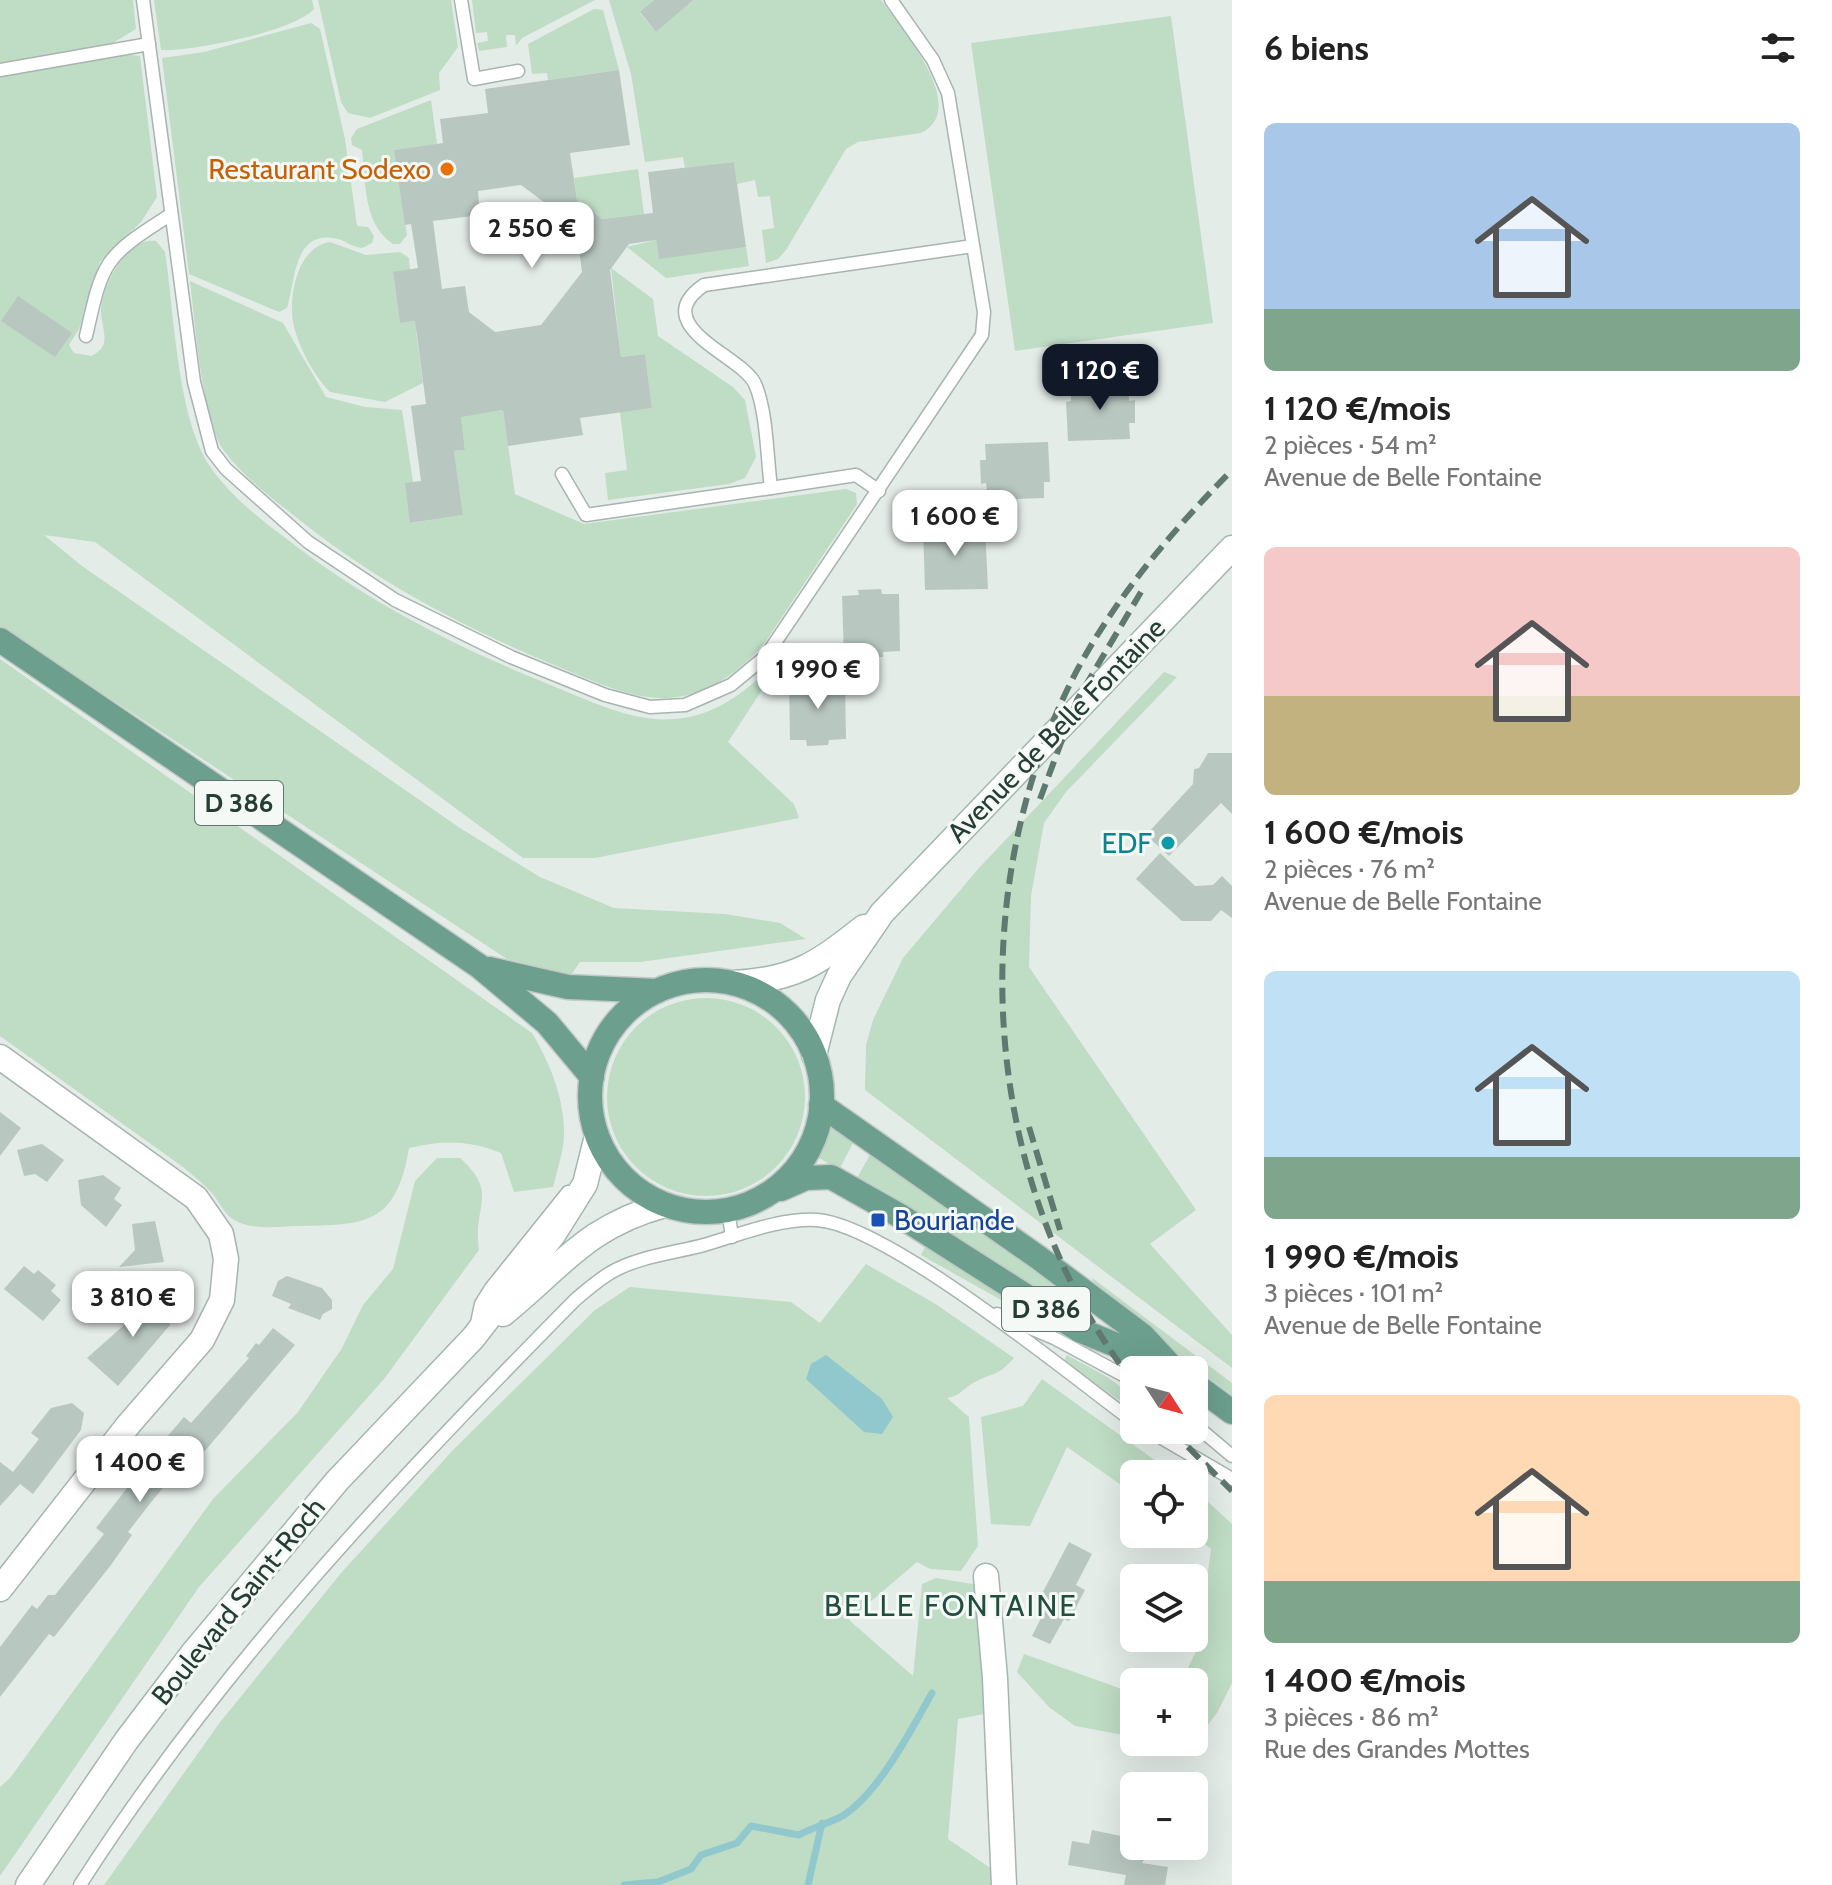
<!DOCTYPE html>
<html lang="fr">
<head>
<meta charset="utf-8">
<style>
  :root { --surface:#fff; --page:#f2f2f2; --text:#222; --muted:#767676; --accent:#111827 }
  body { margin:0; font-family:Cabin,sans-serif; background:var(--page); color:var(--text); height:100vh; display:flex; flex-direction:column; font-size:30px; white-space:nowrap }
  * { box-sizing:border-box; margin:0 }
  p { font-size:26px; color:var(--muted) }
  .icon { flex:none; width:44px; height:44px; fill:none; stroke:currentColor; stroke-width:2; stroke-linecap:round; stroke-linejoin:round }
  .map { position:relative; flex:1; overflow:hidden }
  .drawer { display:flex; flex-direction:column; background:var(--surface); width:600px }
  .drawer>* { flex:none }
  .needle { width:52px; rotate:126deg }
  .buttons { position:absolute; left:1120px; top:1356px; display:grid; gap:16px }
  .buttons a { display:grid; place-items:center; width:88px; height:88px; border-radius:12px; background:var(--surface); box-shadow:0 8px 32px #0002; font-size:40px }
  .price { position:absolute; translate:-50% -68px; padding:0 18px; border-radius:16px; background:#fff; color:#222; font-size:26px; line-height:52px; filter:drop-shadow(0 2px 4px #0008) }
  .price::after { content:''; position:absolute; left:50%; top:48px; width:24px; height:18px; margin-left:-12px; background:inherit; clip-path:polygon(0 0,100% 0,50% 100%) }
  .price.on { background:var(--accent); color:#fff }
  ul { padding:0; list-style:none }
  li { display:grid; align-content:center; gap:16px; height:424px; padding:0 32px }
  li span { display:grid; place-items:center; height:248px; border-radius:12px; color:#555 }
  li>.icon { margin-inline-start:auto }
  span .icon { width:144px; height:144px; fill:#fffc; stroke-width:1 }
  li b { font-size:34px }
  h2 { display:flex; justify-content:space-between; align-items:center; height:96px; padding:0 32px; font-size:34px }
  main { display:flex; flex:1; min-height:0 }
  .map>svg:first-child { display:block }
  .green { fill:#bfdcc4 }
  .water { fill:#90c8cd }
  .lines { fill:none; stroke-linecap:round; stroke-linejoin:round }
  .stream { stroke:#90c8cd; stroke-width:7 }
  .building { fill:#b9c7c1; fill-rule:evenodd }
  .service-casing { stroke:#a7b4af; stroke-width:15 }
  .minor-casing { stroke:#a7b4af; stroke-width:27 }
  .secondary-casing { stroke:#a3b7af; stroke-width:27 }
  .primary-casing { stroke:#c2c9c6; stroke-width:27 }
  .service { stroke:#fff; stroke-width:12 }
  .minor { stroke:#fff; stroke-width:24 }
  .secondary { stroke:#fff; stroke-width:24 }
  .primary { stroke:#6c9f8e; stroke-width:24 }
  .rail { stroke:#5f7870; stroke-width:6; stroke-dasharray:16 8; stroke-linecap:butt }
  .food-dot { fill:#e8710a; stroke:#f4f9f6; stroke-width:3 }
  .culture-dot { fill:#0f9aa8; stroke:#f4f9f6; stroke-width:3 }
  .transit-dot { fill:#1a4fb4; stroke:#f4f9f6; stroke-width:3 }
  .labels { text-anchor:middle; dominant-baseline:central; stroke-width:6; stroke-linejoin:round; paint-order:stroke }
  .shield { fill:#f4f9f6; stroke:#63756f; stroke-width:2 }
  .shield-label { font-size:26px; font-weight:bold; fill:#253d35 }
  .food-label { font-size:28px; fill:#c56008; stroke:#f4f9f6; text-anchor:end }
  .street-label { font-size:28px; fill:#253d35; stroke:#f4f9f6 }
  .culture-label { font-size:28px; fill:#0d838f; stroke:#f4f9f6; text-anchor:end }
  .transit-label { font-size:28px; fill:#164399; stroke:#f4f9f6; text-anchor:start }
  .neighbourhood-label { font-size:30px; letter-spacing:2px; fill:#224e40; stroke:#f4f9f6 }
</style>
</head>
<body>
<main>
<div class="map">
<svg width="1232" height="1885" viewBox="0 0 1232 1885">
  <rect width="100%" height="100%" fill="#e4ece8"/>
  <g class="green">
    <path d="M0 0H133L136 29 111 44 0 65Z"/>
    <path d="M154 0H312L314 9C295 31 191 52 161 50Z"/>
    <path d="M318 0H451L458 47 439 73 440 90 370 118 348 113 341 102Z"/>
    <path d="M472 0H595L522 38 516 46 515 35H506L507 47 479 51 477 43 488 41 487 32 476 33Z"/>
    <path d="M609 0H654L640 13 656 32 690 0H881C901 27 971 109 921 133L858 142 846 149 786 250 778 259 766 263 762 230 774 228 770 196 758 197 755 180 737 184 734 162 685 168 683 157 645 162 631 74Z"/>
    <path d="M594 9 603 10 619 70 548 80 547 73 532 74 528 44Z"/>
    <path d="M1171 16 1213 323 1015 351 971 43Z"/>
    <path d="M311 23 320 29 345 139 357 226 368 227 374 236 372 243 362 248C351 247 344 239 333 238 293 232 295 283 287 308L279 312 189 274 162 58 204 52Z"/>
    <path d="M125 54 140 56 157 197 141 222 100 262 79 329 69 345 74 353 91 356C97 353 102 350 104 343 106 333 101 321 101 311 102 286 126 237 156 241L165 252C174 311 177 415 209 465 229 495 259 518 288 540 369 603 458 648 553 686 590 701 634 723 675 719 726 715 763 677 794 641L728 742 794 804 799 818 595 858H523L95 542 44 535 82 566 460 828 540 877 614 908 725 914 780 923 806 939 640 962H580L571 975 507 959 0 626V74Z"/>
    <path d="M431 100 437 144 395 150 407 235 400 244H393C363 224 366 184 362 150L352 145 351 138 357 129Z"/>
    <path d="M638 169 644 214 602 219 577 200 574 178Z"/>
    <path d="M656 240 659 258 746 247 749 266 666 278 627 247Z"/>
    <path d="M330 242 366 255 400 252 409 258 410 270 393 273 400 323 423 320 416 332 423 383 385 402 330 392C313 375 293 338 292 313 291 286 300 247 330 242Z"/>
    <path d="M611 268 653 299 658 336 733 387 745 400 756 457 745 478 729 484 608 500 605 473 627 470 620 412 652 408 645 354 621 357Z"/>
    <path d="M190 281 283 323 326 397 365 407 402 410 413 482 411 523 463 515 454 451 465 450 459 402 479 414 503 410 515 494 584 524 846 489 856 493 857 504 766 641C744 670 706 696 669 698 632 700 593 681 559 667 462 627 373 580 292 514 268 495 243 476 225 452 202 422 195 321 190 281Z"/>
    <path d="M0 659 532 1033C550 1063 565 1100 564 1136 563 1153 557 1171 553 1187L514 1192 501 1153C469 1140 443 1140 409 1148 396 1226 365 1225 295 1226 277 1227 251 1230 234 1220 225 1215 218 1200 211 1192 203 1183 192 1175 183 1167L0 1036Z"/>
    <path d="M1164 672 1177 677 1066 792 1044 823 1031 896 1029 967 1196 1210 1150 1244 1232 1335V1368L865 1090 866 1045 873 1020 903 958 978 869Z"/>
    <circle cx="706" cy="1097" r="99"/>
    <path d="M834 1123 855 1139 839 1170 819 1158Z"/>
    <path d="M872 1151 995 1242 1034 1260 1058 1281 1081 1323 856 1180Z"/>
    <path d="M437 1158H460C500 1194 472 1205 479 1250L384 1379 199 1587 0 1876V1787L10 1778 213 1499 298 1412 342 1348 363 1305 393 1269 415 1181Z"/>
    <path d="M928 1241 1049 1317 1044 1324 921 1255Z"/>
    <path d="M866 1264 934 1303 1014 1358C996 1378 995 1371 975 1382 963 1388 961 1396 947 1398L969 1417 978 1546 961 1571 930 1569 917 1562 849 1620 913 1676 922 1584 936 1578 979 1585 984 1714 958 1719 948 1839 992 1869 993 1885H104L221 1721 342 1572 454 1449 595 1310 630 1287 791 1302 820 1323Z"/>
    <path d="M1091 1277 1232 1383V1395L1105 1301Z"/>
    <path d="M1067 1355C1087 1367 1134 1385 1134 1411L1064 1361Z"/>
    <path d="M1042 1379 1174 1474H1134V1494L1067 1447 1030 1526 991 1524 981 1417 1023 1406Z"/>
    <path d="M1194 1489 1232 1524V1683L1217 1713 1191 1747 1162 1742H1194V1682H1181L1198 1647 1211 1549 1191 1534H1194Z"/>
    <path d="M1024 1654 1119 1688 1134 1689V1737L1075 1726 1049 1707 1017 1672Z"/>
  </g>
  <path class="water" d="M826 1355 882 1399 893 1417 882 1434 864 1432 806 1379 811 1364Z"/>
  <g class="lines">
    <g class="stream">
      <path d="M624 1885 658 1882 691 1869 701 1855 737 1843 751 1826 799 1835C813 1827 833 1822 844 1815 880 1791 911 1730 932 1693"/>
      <path d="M808 1885 822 1823"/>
    </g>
  </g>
  <g class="building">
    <path d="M654 0H693L656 32 640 12Z"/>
    <path d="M619 70 630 145 570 153 577 200 602 219 653 213 648 172 734 162 746 247 659 259 656 240 629 244 610 270 621 357 645 354 652 408 580 418 583 435 508 446 503 410 461 417 465 450 454 451 463 515 410 523 405 483 421 481 411 406 426 404 415 321 400 323 393 272 418 268 411 224 405 225 394 150 443 143 440 119 488 113 485 89ZM521 185 576 226 582 272 541 325 495 332 469 312 465 286 442 289 433 221 480 215 478 191Z"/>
    <path d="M18 296 72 333 55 357 1 321Z"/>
    <path d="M1128 383 1129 401 1135 400V423H1129L1130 439 1068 441 1066 402 1071 401V384Z"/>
    <path d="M1048 442 1050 482H1044V498L988 500 986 483 981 484 980 460H986L985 444Z"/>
    <path d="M985 526 988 589 925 590 923 527Z"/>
    <path d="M881 589 882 594H899L900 651 883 652V657H844L842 596 859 595 858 590Z"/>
    <path d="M845 677 846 739 829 740 828 745 807 746 806 740H790L789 685 804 684V678Z"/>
    <path d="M1208 753H1232V814L1221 803 1169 856 1146 835 1193 784 1194 769 1199 768Z"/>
    <path d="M1160 853 1195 886 1213 885 1222 876 1232 886V918L1221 910 1211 921H1182L1136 879Z"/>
    <path d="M0 1112 21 1128 0 1156Z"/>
    <path d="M42 1144 64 1160 47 1182 35 1174 24 1176 17 1150Z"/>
    <path d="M103 1175 121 1188 114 1199 122 1205 106 1227 81 1205 78 1180Z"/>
    <path d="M155 1221 164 1262 119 1267 135 1250 132 1224Z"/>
    <path d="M24 1266 34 1274 38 1270 56 1285 51 1291 61 1300 43 1321 4 1289Z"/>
    <path d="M287 1276 322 1288 332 1300V1309L323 1314 320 1320 288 1308 291 1304 272 1296 278 1281Z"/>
    <path d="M153 1296 167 1298 170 1325 118 1386 87 1358 132 1318 135 1299Z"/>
    <path d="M273 1328 295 1345 204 1452 199 1449 189 1457 152 1501 128 1532 132 1535 111 1565 54 1637 49 1634 0 1697V1647L32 1605 37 1609 48 1595H55L104 1534 96 1528 166 1438 184 1417 191 1423 249 1358 246 1356 256 1343 259 1345Z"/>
    <path d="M72 1403 84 1413 81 1430 33 1494 20 1484 0 1506V1462L13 1472 39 1439 31 1433 51 1408Z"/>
    <path d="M1069 1542 1092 1554 1076 1585 1085 1590 1069 1621 1064 1619 1050 1644 1032 1636 1045 1610 1036 1605Z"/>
    <path d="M1092 1830 1121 1836 1120 1846H1155L1142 1863 1168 1867 1165 1885H1124L1126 1875 1068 1865 1072 1841 1089 1844Z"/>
  </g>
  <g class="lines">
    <g class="service-casing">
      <g id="service">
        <path d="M143 0 194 382 212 451 226 469 308 542 395 600 511 657 605 695 650 707 685 705 731 685 766 656 982 335 984 312 948 93 933 60 891 0"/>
        <path d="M461 0 474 79 518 71"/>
        <path d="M0 70 149 44"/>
        <path d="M86 336C103 260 104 257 170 215"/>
        <path d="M562 474 586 515 771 488"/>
        <path d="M879 491 856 475 771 488C767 458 767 411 755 384 743 356 645 326 704 285L973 246"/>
        <path d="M728 1210 732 1237"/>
        <path d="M997 1314 1054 1338 1134 1381"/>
        <path d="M477 1323 481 1304 491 1288 568 1192"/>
        <path d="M1194 1424 1232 1456"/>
        <path d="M1148 1430 1232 1479"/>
        <path d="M80 1885C218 1669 397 1480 576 1299 587 1290 598 1280 610 1273 636 1257 674 1253 704 1245 739 1235 779 1218 817 1220 888 1225 1070 1375 1134 1422"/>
      </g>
    </g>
    <g class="minor-casing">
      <g id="minor">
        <path d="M0 1057 196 1198 221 1234 226 1259 222 1300 202 1340 129 1424 0 1589"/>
        <path d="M986 1576 995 1678 1004 1885"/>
      </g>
    </g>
    <g class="secondary-casing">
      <g id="secondary">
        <path d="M733 983C795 980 817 964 864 927"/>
        <path d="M814 1055 828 1000 839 976 882 913 1232 548"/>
        <path d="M503 1314C563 1265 587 1226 665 1205"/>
        <path d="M28 1885 126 1741 193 1653 337 1481 473 1338 553 1235 585 1184 597 1136"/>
      </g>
    </g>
    <g class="primary-casing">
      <g id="primary">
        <path d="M0 640 479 966 547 1023 592 1077"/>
        <path d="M489 969 568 987 657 991"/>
        <circle cx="706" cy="1096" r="116"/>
        <path d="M821 1105 1039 1258 1142 1335 1168 1363"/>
        <path d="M781 1189 806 1178 831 1177 902 1217 1079 1330 1173 1368"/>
        <path d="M1194 1384 1232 1412"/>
      </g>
    </g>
    <use href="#service" class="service"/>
    <use href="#minor" class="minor"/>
    <use href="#secondary" class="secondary"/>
    <use href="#primary" class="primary"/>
    <g class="rail">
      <path d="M1040 799 1077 700 1141 592"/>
      <path d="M1029 1127 1060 1230"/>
      <path d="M1134 1383C982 1187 961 897 1074 676 1114 599 1171 532 1232 470"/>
      <path d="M1171 1430 1232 1491"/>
    </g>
  </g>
  <circle class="food-dot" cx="447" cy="169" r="8"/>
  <circle class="culture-dot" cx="1168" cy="843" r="8"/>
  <rect class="transit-dot" x="870" y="1212" width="16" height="16" rx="4"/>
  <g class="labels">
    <g class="shield">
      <rect x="195" y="781" width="88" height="44" rx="6"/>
      <rect x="1002" y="1287" width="88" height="44" rx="6"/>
    </g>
    <g class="shield-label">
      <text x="239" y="803">D 386</text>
      <text x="1046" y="1309">D 386</text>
    </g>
    <g class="food-label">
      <text x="431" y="169">Restaurant Sodexo</text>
    </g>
    <g class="street-label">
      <text transform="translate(1056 730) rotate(-46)">Avenue de Belle Fontaine</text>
      <text transform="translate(238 1601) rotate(-51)">Boulevard Saint-Roch</text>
    </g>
    <g class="culture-label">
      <text x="1152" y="843">EDF</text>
    </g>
    <g class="transit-label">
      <text x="894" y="1220">Bouriande</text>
    </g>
    <g class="neighbourhood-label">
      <text x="951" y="1605">BELLE FONTAINE</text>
    </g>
  </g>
</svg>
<div class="buttons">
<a><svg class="needle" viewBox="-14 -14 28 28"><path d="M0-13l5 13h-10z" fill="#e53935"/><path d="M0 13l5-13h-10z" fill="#767676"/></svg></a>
<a><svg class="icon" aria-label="locate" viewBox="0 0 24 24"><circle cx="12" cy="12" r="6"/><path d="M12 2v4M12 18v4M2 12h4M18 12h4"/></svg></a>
<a><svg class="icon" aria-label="layers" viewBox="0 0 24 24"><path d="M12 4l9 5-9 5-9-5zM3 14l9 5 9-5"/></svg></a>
<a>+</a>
<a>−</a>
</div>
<b class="price" style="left:532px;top:270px">2 550 €</b>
<b class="price on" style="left:1100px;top:412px">1 120 €</b>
<b class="price" style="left:955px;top:558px">1 600 €</b>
<b class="price" style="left:818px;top:711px">1 990 €</b>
<b class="price" style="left:133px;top:1339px">3 810 €</b>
<b class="price" style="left:140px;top:1504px">1 400 €</b>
</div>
<section class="drawer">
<h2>6 biens<svg class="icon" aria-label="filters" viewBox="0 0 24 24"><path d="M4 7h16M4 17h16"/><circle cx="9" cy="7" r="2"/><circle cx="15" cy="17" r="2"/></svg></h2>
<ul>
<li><span style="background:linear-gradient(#a9c7e8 75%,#7fa58c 0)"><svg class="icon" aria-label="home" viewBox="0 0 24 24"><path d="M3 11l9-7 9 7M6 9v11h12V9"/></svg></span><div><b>1 120 €/mois</b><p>2 pièces · 54 m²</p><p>Avenue de Belle Fontaine</p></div></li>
<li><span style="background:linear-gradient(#f6c9c9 60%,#c2b280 0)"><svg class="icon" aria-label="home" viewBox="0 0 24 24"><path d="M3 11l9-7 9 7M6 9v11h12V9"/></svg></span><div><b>1 600 €/mois</b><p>2 pièces · 76 m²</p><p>Avenue de Belle Fontaine</p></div></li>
<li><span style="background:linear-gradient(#bfe0f5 75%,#7fa58c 0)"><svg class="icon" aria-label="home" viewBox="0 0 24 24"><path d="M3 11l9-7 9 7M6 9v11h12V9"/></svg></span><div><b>1 990 €/mois</b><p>3 pièces · 101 m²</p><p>Avenue de Belle Fontaine</p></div></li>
<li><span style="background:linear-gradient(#ffd9b3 75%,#7fa58c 0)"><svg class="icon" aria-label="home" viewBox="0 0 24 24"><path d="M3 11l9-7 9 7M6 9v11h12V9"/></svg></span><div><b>1 400 €/mois</b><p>3 pièces · 86 m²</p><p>Rue des Grandes Mottes</p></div></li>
</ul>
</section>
</main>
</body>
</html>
